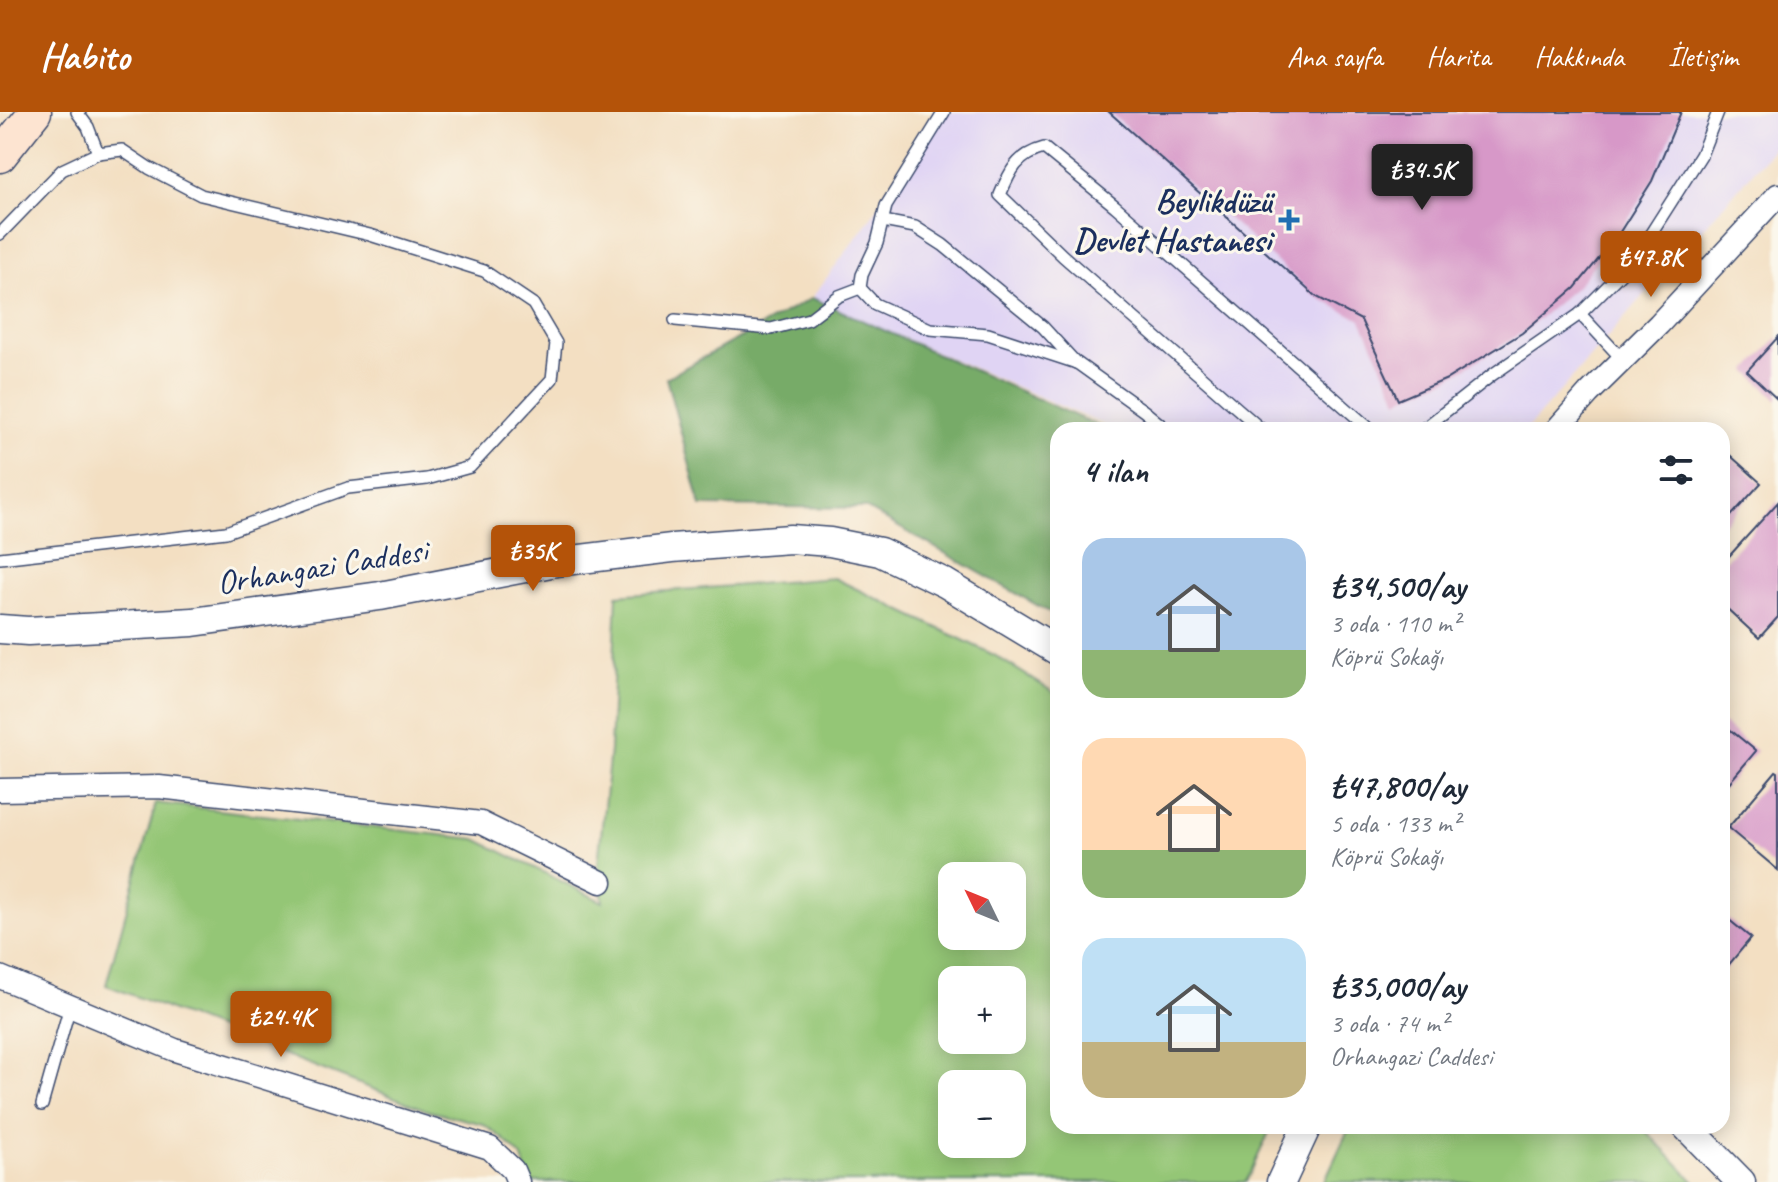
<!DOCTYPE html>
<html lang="tr">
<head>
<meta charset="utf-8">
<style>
  :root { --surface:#fff; --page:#f6f6f7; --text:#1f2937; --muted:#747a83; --accent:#b45309 }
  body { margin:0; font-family:Caveat,sans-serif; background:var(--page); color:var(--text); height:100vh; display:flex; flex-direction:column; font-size:30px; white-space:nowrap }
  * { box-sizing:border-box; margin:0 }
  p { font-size:26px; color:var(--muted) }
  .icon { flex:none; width:44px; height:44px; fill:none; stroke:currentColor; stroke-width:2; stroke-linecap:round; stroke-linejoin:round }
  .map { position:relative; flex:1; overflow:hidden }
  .details { position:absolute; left:1050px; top:310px; width:680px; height:712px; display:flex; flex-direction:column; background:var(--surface); border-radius:24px; box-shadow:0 4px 20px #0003 }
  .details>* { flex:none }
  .needle { width:52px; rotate:313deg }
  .buttons { position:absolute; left:938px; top:750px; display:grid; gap:16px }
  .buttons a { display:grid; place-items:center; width:88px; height:88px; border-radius:16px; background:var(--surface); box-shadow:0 4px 20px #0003; font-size:40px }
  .price { position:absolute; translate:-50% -68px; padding:0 18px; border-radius:8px; background:var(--accent); color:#fff; font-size:26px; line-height:52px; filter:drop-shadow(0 2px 4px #0008) }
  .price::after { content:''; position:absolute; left:50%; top:48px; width:24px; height:18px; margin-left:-12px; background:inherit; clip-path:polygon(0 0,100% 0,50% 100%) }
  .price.current { background:#222; color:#fff }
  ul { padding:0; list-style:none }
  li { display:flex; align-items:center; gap:24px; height:200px; padding:0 32px }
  li span { display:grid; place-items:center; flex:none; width:224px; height:160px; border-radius:24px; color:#555 }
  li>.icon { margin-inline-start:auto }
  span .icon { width:96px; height:96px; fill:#fffc; stroke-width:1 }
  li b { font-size:34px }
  h2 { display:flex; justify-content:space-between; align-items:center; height:96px; padding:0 32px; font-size:34px }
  header { display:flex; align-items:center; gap:48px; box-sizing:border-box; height:112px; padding:0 40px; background:var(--accent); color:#fff }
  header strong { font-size:38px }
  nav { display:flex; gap:44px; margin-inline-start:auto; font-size:28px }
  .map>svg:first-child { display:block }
  .built { fill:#e0d4f4 }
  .green { fill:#94c676; stroke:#587a6a; stroke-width:2; fill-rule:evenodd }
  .forest { fill:#77ab67; stroke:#496d62; stroke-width:2 }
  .building { fill:#d798c8 }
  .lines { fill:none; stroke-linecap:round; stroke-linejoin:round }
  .service-casing { stroke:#3b496d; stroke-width:14 }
  .minor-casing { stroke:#3b496d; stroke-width:25 }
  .tertiary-casing { stroke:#3b496d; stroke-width:31 }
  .secondary-casing { stroke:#3b496d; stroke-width:35 }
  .service { stroke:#fff; stroke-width:11 }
  .minor { stroke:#fff; stroke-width:22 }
  .tertiary { stroke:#fff; stroke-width:28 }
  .secondary { stroke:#fde4d1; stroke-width:32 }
  .poi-dot { fill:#1f6fb2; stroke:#fbf7ec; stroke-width:3 }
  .labels { text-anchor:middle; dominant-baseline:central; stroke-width:6; stroke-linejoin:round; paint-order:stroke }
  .poi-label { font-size:34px; font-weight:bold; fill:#1b2f5e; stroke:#fbf7ec; text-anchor:end }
  .street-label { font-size:34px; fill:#1b2f5e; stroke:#fbf7ec }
</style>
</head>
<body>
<header>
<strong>Habito</strong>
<nav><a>Ana sayfa</a><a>Harita</a><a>Hakkında</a><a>İletişim</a></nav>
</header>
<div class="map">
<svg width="1778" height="1070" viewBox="0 0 1778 1070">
  <rect width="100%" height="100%" fill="#fbf7ec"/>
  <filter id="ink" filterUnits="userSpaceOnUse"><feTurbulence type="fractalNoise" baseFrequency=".0125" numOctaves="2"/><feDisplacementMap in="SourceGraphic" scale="16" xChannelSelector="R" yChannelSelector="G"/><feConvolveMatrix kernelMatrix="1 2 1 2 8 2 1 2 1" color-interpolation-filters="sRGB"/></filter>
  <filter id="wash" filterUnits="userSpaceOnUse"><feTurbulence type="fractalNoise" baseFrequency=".006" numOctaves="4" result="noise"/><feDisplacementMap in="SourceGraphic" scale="32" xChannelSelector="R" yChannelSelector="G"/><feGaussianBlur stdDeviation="1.8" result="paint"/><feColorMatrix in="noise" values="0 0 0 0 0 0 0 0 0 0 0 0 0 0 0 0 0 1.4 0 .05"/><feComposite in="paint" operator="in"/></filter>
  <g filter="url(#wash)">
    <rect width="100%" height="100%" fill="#f3dfc2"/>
    <path class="built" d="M948 0H1778V31L1526 318H1116L812 186Z"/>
    <g class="green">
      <path d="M834 466 994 543 1058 583V1014H1272L1246 1070H531L521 1044 503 1027 483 1012 429 999 106 873 156 691 476 727 603 790 598 752 610 638 617 483ZM952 764H1012V824H952ZM952 868H1012V928H952ZM952 972H1012V1032H952Z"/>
      <path d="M1350 1014H1641L1695 1070H1324Z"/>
    </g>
    <path class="forest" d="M812 186 1107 318H1058V505L865 396 701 394 666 266Z"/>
    <g id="blocks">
      <g class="building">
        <path d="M1109 0H1681L1652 69 1618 123 1575 176 1522 221 1447 267 1398 288 1361 208 1315 184Z"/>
        <path d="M1778 225V288L1747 259Z"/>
        <path d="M1722 336 1761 371 1722 414Z"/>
        <path d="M1778 390V505L1759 526 1722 492V452Z"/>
        <path d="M1722 611 1756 639 1722 679Z"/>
        <path d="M1776 659 1778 660V758L1728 716Z"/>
        <path d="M1722 802 1751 826 1722 861Z"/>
      </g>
    </g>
  </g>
  <g filter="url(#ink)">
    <use href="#blocks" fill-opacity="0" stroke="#3b496d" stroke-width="2"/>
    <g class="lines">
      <g class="service-casing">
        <g id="service">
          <path d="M77 0 88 15 98 41"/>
          <path d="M944 0 886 94 877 131 862 163 860 176 875 192 930 217 988 222 1077 251 1144 299 1167 318"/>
          <path d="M883 109 915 115 943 133 1043 215 1076 251"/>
          <path d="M0 122 62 58 98 41 122 38 149 56 201 83 370 123 484 159 533 192 556 231 552 267 470 355 427 367 348 376 226 420 0 446"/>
          <path d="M675 208 771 217 809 207 839 184 860 176"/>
          <path d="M1623 248 1580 202 1634 148 1701 43 1718 0"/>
          <path d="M1262 318 1063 144 1000 83C1010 59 1017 43 1044 36L1115 94 1371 318"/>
          <path d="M1422 318 1492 263 1580 202"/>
          <path d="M42 993 70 894"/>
        </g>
      </g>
      <g class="minor-casing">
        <g id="minor">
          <path d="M1556 318 1589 281 1659 212 1778 83"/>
          <path d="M0 678 159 675 481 711 601 770"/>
          <path d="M0 865 175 938 490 1036 513 1058 518 1070"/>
        </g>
      </g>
      <g class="tertiary-casing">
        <g id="tertiary">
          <path d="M0 517 28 519 193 510 380 484 556 450 672 436 790 427 830 430 880 440 945 471 1058 539"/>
          <path d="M1686 1014 1741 1070"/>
          <path d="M1281 1070 1307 1014"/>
        </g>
      </g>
      <g class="secondary-casing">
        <path id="secondary" d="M0 44 35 0"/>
      </g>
      <use href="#service" class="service"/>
      <use href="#minor" class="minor"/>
      <use href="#tertiary" class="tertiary"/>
      <use href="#secondary" class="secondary"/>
    </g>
  </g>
  <path class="poi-dot" d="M1285 96h8v8h8v8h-8v8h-8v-8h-8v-8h8z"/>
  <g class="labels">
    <g class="poi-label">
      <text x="1271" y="88">Beylikdüzü<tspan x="1271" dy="39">Devlet Hastanesi</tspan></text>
    </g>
    <g class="street-label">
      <text transform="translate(322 454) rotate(-9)">Orhangazi Caddesi</text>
    </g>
  </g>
</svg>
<div class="buttons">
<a><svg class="needle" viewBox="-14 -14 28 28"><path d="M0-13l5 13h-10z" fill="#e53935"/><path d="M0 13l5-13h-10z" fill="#747a83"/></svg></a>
<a>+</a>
<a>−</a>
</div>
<b class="price current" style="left:1422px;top:100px">₺34.5K</b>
<b class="price" style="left:1651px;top:187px">₺47.8K</b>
<b class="price" style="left:533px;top:481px">₺35K</b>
<b class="price" style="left:281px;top:947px">₺24.4K</b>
<section class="details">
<h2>4 ilan<svg class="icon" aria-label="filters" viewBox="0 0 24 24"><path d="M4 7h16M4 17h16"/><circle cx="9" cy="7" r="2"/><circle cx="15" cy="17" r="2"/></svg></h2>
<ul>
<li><span style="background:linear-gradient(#a9c7e8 70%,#8fb573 0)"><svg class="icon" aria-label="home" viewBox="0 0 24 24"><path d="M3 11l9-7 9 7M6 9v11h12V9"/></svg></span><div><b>₺34,500/ay</b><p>3 oda · 110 m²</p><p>Köprü Sokağı</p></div></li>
<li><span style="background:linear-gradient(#ffd9b3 70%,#8fb573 0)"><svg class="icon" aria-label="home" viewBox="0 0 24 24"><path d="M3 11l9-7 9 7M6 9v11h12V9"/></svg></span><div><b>₺47,800/ay</b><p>5 oda · 133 m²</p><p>Köprü Sokağı</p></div></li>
<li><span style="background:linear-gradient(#bfe0f5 65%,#c2b280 0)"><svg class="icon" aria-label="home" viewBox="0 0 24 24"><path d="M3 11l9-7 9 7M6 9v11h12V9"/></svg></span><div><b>₺35,000/ay</b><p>3 oda · 74 m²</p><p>Orhangazi Caddesi</p></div></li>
</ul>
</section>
</div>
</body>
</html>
